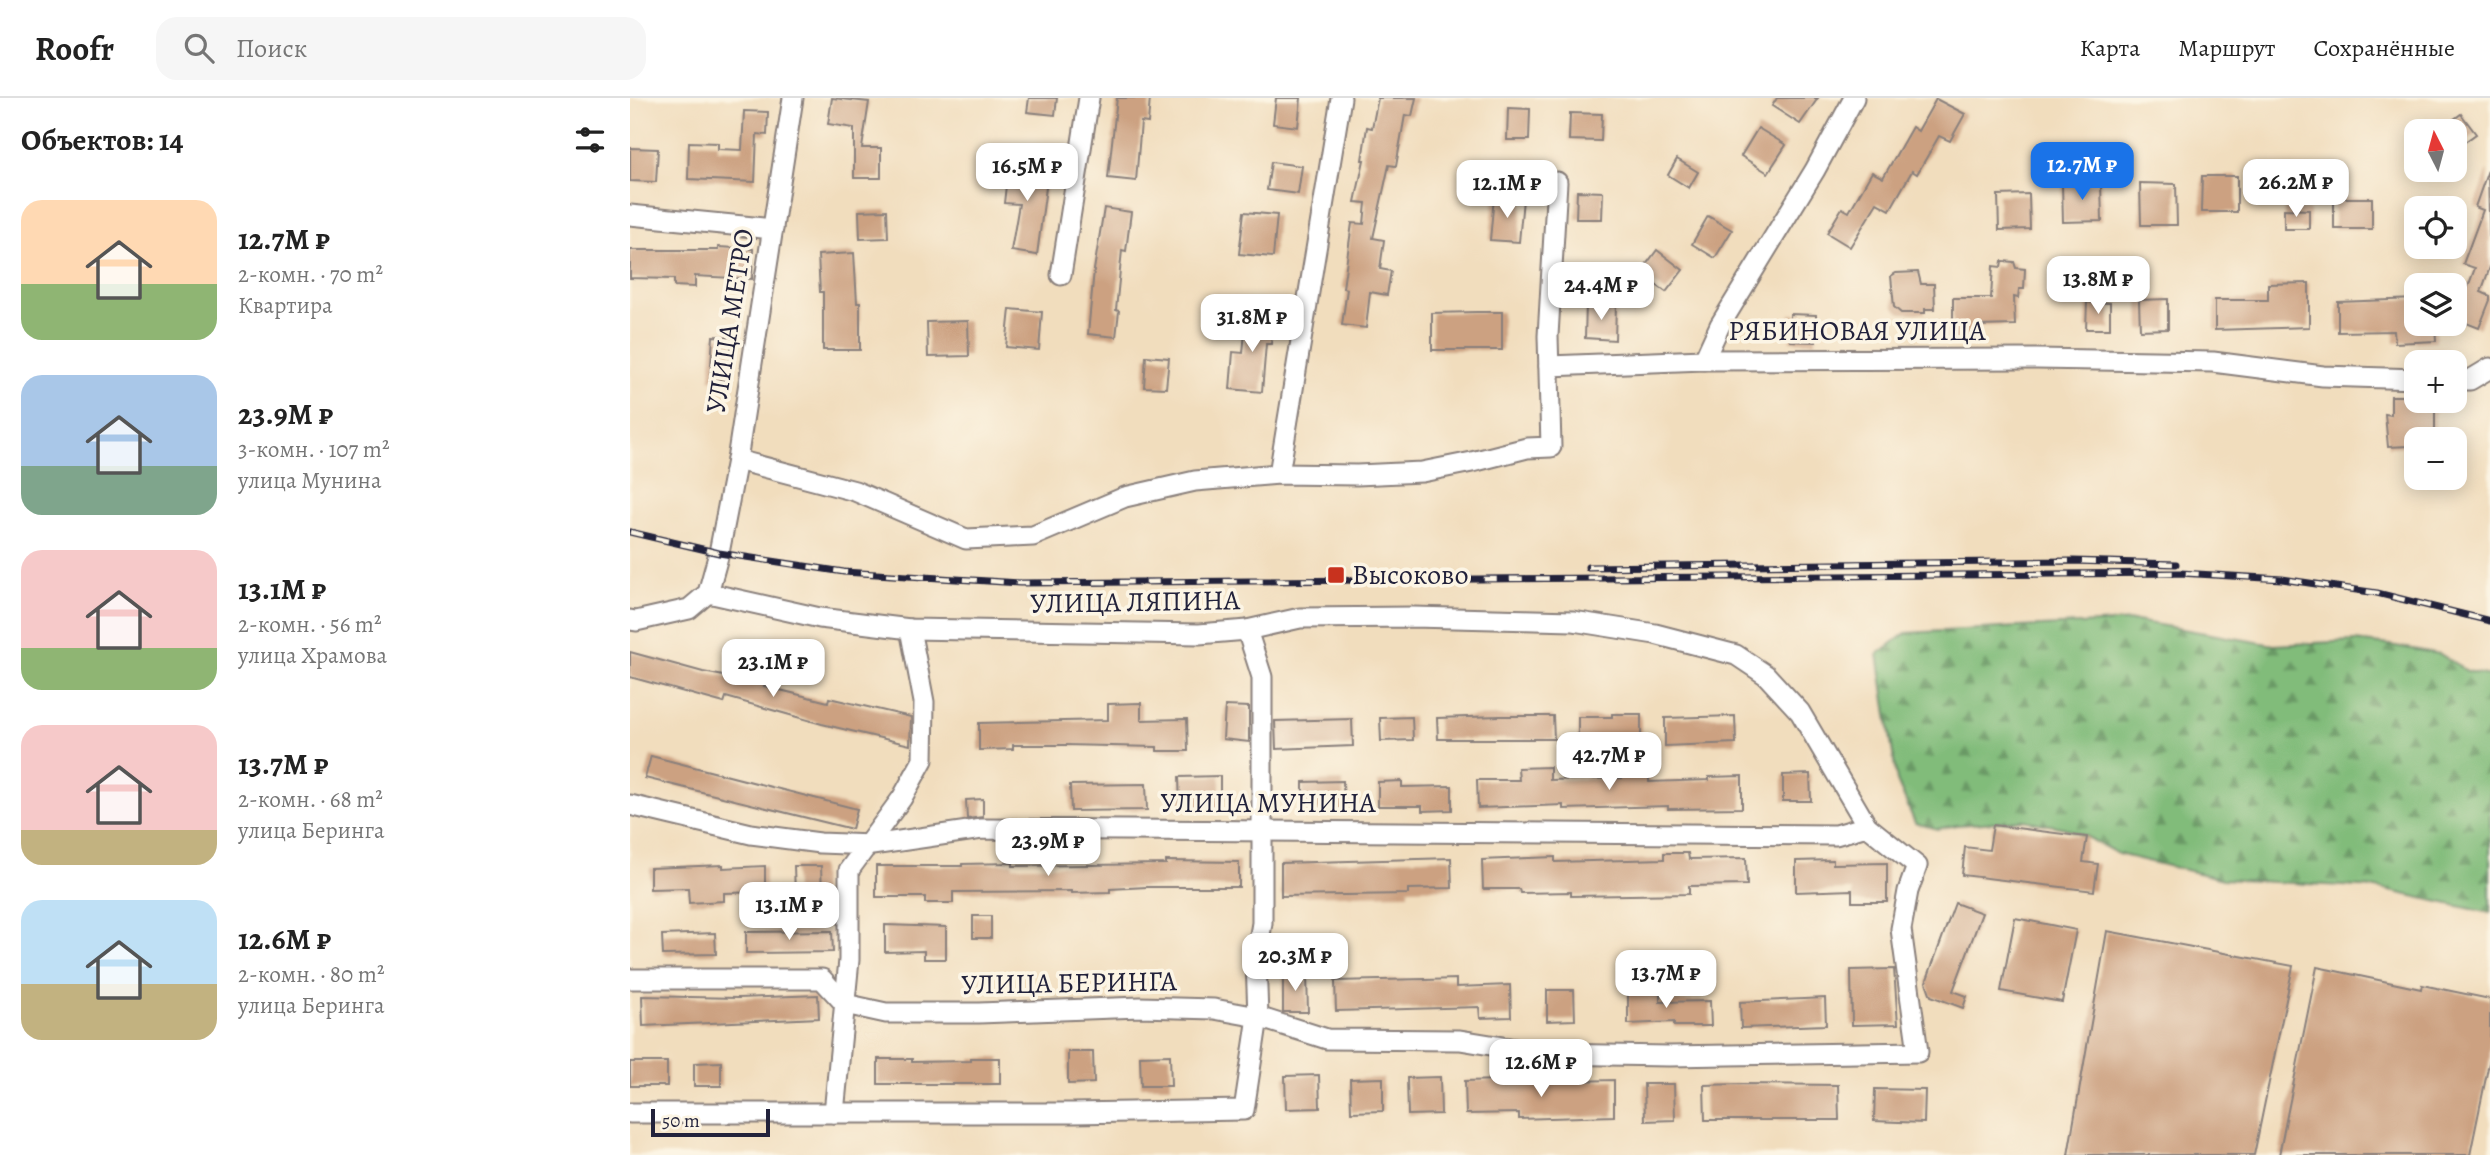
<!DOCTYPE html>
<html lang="ru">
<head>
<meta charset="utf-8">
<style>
  :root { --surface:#fff; --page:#f6f6f6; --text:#222; --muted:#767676; --line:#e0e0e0; --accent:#1a73e8 }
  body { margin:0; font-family:Alegreya,serif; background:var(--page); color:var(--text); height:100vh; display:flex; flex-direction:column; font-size:26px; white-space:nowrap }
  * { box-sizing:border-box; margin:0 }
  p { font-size:23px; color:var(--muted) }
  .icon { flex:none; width:38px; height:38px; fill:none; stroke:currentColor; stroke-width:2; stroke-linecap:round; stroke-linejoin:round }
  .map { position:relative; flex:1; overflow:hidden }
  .drawer { display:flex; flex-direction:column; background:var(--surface); width:630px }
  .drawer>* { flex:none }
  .needle { width:46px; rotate:354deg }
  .fabs { position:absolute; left:1774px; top:21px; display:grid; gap:14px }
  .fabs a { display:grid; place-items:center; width:63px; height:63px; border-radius:14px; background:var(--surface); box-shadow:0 4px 18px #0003; font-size:35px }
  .scale { position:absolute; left:21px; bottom:18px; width:119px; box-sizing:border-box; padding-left:7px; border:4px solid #22223b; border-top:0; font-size:19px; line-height:24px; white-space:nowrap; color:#22223b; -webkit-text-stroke:5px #fcf5e5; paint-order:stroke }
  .price { position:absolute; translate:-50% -60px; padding:0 16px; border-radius:14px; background:#fff; color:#222; font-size:23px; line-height:46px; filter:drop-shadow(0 2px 4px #0008) }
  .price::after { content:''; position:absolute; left:50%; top:42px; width:21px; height:16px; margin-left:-10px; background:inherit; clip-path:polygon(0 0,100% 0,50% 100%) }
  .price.selected { background:var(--accent); color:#fff }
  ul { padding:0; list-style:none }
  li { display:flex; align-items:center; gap:21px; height:175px; padding:0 21px }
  li span { display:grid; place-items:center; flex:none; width:196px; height:140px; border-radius:21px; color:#555 }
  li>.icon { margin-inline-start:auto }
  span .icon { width:84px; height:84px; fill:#fffc; stroke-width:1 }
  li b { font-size:30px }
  h2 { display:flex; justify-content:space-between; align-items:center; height:84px; padding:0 21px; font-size:30px }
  header { display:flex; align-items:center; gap:42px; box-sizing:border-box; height:98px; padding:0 35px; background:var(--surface); border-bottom:2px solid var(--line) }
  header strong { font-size:33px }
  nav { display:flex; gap:38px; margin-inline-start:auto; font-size:24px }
  .search { width:490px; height:63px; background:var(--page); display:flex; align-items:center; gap:18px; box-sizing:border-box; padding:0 24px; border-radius:21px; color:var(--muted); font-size:26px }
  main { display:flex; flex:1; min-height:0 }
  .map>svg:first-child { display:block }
  .forest { fill:url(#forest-firs); stroke:#526f5a; stroke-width:2 }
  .building { fill:#cca181 }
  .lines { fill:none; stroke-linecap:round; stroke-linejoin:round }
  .minor-casing { stroke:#8a807c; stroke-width:23 }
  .minor { stroke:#fff; stroke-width:19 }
  .rail-casing { stroke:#22223b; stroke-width:7 }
  .rail { stroke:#fcf5e5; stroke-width:4.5; stroke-dasharray:13; stroke-linecap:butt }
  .poi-dot { fill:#c8321e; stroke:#fcf5e5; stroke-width:2.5 }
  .labels { text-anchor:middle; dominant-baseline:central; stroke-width:7; stroke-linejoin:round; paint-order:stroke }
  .street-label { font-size:28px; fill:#22223b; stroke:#fcf5e5 }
  .poi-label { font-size:28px; fill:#22223b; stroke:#fcf5e5; text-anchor:start }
</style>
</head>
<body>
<header>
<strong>Roofr</strong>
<div class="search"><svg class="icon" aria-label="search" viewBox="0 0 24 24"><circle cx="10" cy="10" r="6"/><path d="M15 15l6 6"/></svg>Поиск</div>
<nav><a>Карта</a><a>Маршрут</a><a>Сохранённые</a></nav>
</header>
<main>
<section class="drawer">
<h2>Объектов: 14<svg class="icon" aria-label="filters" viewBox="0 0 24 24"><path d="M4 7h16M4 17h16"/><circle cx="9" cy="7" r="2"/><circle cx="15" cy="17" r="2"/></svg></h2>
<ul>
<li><span style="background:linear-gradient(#ffd9b3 60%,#8fb573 0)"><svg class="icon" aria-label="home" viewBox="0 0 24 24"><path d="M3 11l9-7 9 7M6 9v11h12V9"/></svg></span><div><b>12.7M ₽</b><p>2-комн. · 70 m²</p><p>Квартира</p></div></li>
<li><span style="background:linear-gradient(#a9c7e8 65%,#7fa58c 0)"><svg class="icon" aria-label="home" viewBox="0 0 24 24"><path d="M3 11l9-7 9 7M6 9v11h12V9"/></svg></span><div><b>23.9M ₽</b><p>3-комн. · 107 m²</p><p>улица Мунина</p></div></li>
<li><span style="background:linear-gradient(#f6c9c9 70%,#8fb573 0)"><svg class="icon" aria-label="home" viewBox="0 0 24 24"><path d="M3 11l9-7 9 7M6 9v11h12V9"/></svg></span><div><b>13.1M ₽</b><p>2-комн. · 56 m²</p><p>улица Храмова</p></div></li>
<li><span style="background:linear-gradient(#f6c9c9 75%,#c2b280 0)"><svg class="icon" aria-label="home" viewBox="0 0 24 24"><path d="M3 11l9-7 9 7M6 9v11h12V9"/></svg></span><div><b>13.7M ₽</b><p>2-комн. · 68 m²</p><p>улица Беринга</p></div></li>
<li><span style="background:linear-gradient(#bfe0f5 60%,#c2b280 0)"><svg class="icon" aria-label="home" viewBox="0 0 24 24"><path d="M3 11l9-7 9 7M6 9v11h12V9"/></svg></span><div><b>12.6M ₽</b><p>2-комн. · 80 m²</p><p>улица Беринга</p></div></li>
</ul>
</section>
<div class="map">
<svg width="1860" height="1057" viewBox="0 0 1860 1057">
  <defs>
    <pattern id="forest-firs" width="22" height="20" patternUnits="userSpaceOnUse" patternTransform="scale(1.75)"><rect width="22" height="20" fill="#81bc7a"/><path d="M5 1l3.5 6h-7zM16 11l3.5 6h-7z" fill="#699865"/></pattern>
  </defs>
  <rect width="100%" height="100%" fill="#fcf5e5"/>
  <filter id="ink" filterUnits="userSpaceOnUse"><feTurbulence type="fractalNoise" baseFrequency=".0143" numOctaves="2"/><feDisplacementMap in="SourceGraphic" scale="14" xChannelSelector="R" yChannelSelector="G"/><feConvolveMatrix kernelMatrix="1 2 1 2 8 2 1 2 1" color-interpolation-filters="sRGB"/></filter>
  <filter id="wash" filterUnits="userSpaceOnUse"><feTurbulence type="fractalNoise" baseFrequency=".00686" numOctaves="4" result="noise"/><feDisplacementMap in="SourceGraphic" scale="28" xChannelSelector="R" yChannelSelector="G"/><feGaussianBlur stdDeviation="1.57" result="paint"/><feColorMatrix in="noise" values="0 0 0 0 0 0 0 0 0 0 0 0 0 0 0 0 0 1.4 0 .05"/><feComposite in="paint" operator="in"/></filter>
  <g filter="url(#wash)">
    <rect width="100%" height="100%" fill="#f1ddbd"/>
    <path class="forest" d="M1506 523 1644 547 1724 543 1760 547 1810 556 1837 573 1860 578V815L1746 790 1593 781 1488 756 1457 739 1435 730 1393 722 1327 727 1307 731 1285 725 1267 683 1248 556 1276 535Z"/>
    <g id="blocks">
      <g class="building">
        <path d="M202 0 239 4 232 50H251V80H224V30L198 26Z"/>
        <path d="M399 0H427L425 17 397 14Z"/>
        <path d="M487 0H520L518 25 511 24 506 83 478 80Z"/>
        <path d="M646 0H671L668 29 643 26Z"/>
        <path d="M748 0H786L782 18 775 17 766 68 759 67 743 140 754 142 750 171 761 173 757 197 740 194 736 230 712 227 717 191 713 190 722 125 734 126 736 105 725 104 734 62H732L737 29 742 30Z"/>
        <path d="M1147 0H1188L1170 26 1142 8Z"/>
        <path d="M1306 1 1335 16 1320 43 1309 38 1287 76 1282 73 1260 112 1247 105 1220 149 1197 135 1212 110 1219 114 1242 74 1253 80 1282 29 1288 33Z"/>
        <path d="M878 10 900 11 899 42H877Z"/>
        <path d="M114 13 138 14 137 37 127 36 125 84 58 81 59 44 88 45V51L112 52Z"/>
        <path d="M940 15 972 16 971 43 939 42Z"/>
        <path d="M1831 16 1846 36 1825 51V33H1808Z"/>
        <path d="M1128 30 1156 47 1138 75 1111 58Z"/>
        <path d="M0 50 28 51 26 84 0 83Z"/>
        <path d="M1047 61 1068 74 1059 90 1038 77Z"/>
        <path d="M379 62 419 67 407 157 381 153 389 106 374 105Z"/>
        <path d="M641 64 672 68 668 96 637 92Z"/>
        <path d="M1858 72 1860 169 1851 194 1860 198V202L1849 230 1826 221 1845 170 1833 166 1853 112 1845 109Z"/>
        <path d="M1572 78H1607V114H1571Z"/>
        <path d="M1471 85 1472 123 1433 124 1432 86Z"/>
        <path d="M1510 85 1546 86 1547 127H1511Z"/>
        <path d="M947 93 973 94 972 121H946Z"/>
        <path d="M1399 96 1400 131 1369 132 1368 97Z"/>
        <path d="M864 99 893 101 889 144 860 142Z"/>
        <rect x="1704" y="100" width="38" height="31"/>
        <path d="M474 110 501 114 496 153 492 152 486 212 489 213 486 239 458 236 464 172Z"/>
        <path d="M1654 111 1679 112V131H1654Z"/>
        <path d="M257 112 258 140 230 141 229 113Z"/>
        <path d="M614 114 647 117 643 159 609 156Z"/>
        <path d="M1078 118 1102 132 1085 160 1062 146Z"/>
        <path d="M88 149 123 151 122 181 65 178V189L44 188V181L0 180V152H88Z"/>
        <path d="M1027 152 1053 172 1036 194 1010 175Z"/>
        <path d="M224 155 227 205H230V252H193V194H190L188 157Z"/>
        <path d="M1372 163 1384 164 1386 170 1395 171 1394 191H1389L1388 200 1384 199 1385 227 1346 228V242H1323V200H1361L1363 168 1371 169Z"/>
        <path d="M1288 174 1291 186H1304L1305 211H1295V215H1271L1264 209 1261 178 1266 175Z"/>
        <path d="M1679 185V229L1585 232V202H1638V186Z"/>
        <path d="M1538 201V231L1510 232 1509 202Z"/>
        <path d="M1787 201V226H1805L1806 243 1765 245 1764 233 1708 234V204Z"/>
        <path d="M1457 204 1480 205V231H1456Z"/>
        <path d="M956 206H986L985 242 955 240Z"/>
        <path d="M380 211 412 214 409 252 376 249Z"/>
        <path d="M617 214 644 217 641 246H636L632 294 600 291 603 254 613 255Z"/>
        <path d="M846 214H872V252H802V215Z"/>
        <path d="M1160 216 1186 217V244L1160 243Z"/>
        <path d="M338 223 339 258 298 259 297 224Z"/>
        <path d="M83 238 102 239 99 283 80 281Z"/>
        <path d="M516 258 539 260 536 290 514 289Z"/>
        <path d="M1761 298H1787V303H1805V336L1794 341 1778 342 1779 348 1758 349 1755 316 1761 317Z"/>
        <path d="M0 554 73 574 135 586 134 588 198 604 199 600 281 619 280 647 192 626 96 599 94 605 0 579Z"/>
        <path d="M511 605V622L557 621 558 653H527V649L435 647H383V651L349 652V625L478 622V606Z"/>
        <path d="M595 608 619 609V644L593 641Z"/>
        <path d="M982 616H1011V650H982V640L948 641V619H982Z"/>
        <path d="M870 618H923L924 641H808L807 620Z"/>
        <path d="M1105 618 1106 645 1035 648V620Z"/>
        <path d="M782 619 783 642 751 643 750 620Z"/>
        <path d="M722 621 723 648 646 651 645 623Z"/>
        <path d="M21 658 227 711 222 731 15 680Z"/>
        <path d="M920 669V682L992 680V675H1019V684L1079 682V679L1112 678V710L1038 711V708L933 711V707L848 710 847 682H889L888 670Z"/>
        <path d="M1180 676 1181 703H1153V677Z"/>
        <path d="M590 678V709H550L549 679Z"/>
        <path d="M713 683 714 713H673V684Z"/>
        <path d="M772 683V689L822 688V712L792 713V708H748V684Z"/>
        <path d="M516 686 517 712 441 713 440 687Z"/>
        <path d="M353 701V719L337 721 336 702Z"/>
        <path d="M1363 727 1457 739 1453 764 1468 766 1464 793 1332 777 1335 749 1359 752Z"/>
        <path d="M1034 755H1058L1059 761 1116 760 1117 787 1059 788V796L941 798V794L890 795 889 791H853L852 762 925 759V764L1034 761Z"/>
        <path d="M821 760 822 790 778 791V796L651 798V765Z"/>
        <path d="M1203 762V766L1257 765V804H1222V792L1166 794V763Z"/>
        <path d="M536 763 609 764V789H517L480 791V794L441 795V793L323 794V805H295V799H246V768H332V766L383 765V768L536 766Z"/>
        <path d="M93 767V770L135 768V794L94 795V803L59 805 58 790 20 791V770Z"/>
        <path d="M164 768H191L192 796H165Z"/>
        <path d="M1325 805 1352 815 1323 893 1337 898 1333 910 1301 898 1296 884Z"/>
        <rect x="343" y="818" width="18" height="22"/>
        <path d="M1385 820 1446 832 1432 904 1371 893Z"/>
        <path d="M255 827 316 829V861H294V853L255 854Z"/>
        <path d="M202 833 203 854 116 855V834Z"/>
        <path d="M1477 833 1663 868 1624 1057H1438Z"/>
        <path d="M85 835 86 856 33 857 32 837Z"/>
        <path d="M1687 869 1791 891 1792 887 1860 901V960L1840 1057H1649Z"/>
        <path d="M1264 871 1268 926 1222 927 1221 872Z"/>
        <path d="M677 876 678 914H653V877Z"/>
        <path d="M795 881V882L826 881V889L880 887 881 919 850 920 849 909 706 913 705 883Z"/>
        <path d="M1030 891V904L1080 903 1081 928H1044V924L998 926V892Z"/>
        <path d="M917 892H944L945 922 917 923Z"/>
        <path d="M188 897 189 920 13 928 12 898 108 900Z"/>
        <path d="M1195 900 1196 927 1111 930 1110 904Z"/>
        <path d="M438 954H463L464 985 438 986Z"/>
        <path d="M540 957 541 988H511L510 958Z"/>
        <path d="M341 960H370V986H248V961H282V964L341 963Z"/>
        <rect x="0" y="964" width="37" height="24"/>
        <path d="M91 964V988H64V965Z"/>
        <path d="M689 977 690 1010 656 1011 655 978Z"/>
        <path d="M810 979 811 1016 778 1017 777 980Z"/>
        <path d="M753 980V1013L721 1014 720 981Z"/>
        <path d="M870 982V985L984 982V1018L889 1021V1015L836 1016 835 983Z"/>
        <path d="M1014 986H1044L1045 1022 1015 1023Z"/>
        <path d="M1112 986 1208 987 1209 1022H1075L1074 987Z"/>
        <path d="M1245 991 1295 992 1294 1025 1244 1023Z"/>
      </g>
    </g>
  </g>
  <g filter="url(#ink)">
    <use href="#blocks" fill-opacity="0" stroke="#8a807c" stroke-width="2"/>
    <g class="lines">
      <g class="minor-casing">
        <g id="minor">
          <path d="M0 117 143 131"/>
          <path d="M431 177 459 0"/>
          <path d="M1074 262 1090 227 1185 72 1224 0"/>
          <path d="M919 268 1074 262 1407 261 1583 264 1693 278 1787 281"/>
          <path d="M1825 282H1840L1860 270"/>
          <path d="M107 362 225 393 336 441 403 438 495 399 565 383 649 376 727 377 792 374 842 364 897 350 921 349 918 238 927 84"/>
          <path d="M649 376 711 0"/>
          <path d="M78 495 190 520 280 531 569 536 617 532 670 520 783 519 943 523 1025 536 1106 557 1136 577 1170 614 1237 728 1287 768 1278 793 1271 831 1288 954 1039 958 915 956 830 942 697 941 628 919 584 911 510 909 349 915H256L215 906"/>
          <path d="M0 522 6 523 59 511 78 495 89 455 107 362 163 0"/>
          <path d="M0 707 121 736 190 745 242 747 352 731 1206 737 1237 728"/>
          <path d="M0 881H192L215 906"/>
          <path d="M0 1015H443L614 1012 628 919 626 861 632 825V579L617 532"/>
          <path d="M204 1015 219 862V772L272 700 293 662 294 604 280 531"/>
        </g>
      </g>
      <use href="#minor" class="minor"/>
      <g class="rail-casing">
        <g id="rail">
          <path d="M0 434 89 455 214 474 390 485 1550 475 1652 481 1747 495 1860 523"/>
          <path d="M958 469 1443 463 1546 466"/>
        </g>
      </g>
      <use href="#rail" class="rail"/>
    </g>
  </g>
  <rect class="poi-dot" x="697" y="468" width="18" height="18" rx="3.5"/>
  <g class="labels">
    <g class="street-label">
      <text transform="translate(100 223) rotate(-81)">УЛИЦА МЕТРО</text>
      <text x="1227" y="233">РЯБИНОВАЯ УЛИЦА</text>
      <text transform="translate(505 504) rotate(-1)">УЛИЦА ЛЯПИНА</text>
      <text x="638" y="705">УЛИЦА МУНИНА</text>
      <text transform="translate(439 885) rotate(-1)">УЛИЦА БЕРИНГА</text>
    </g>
    <g class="poi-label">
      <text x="722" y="477">Высоково</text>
    </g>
  </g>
</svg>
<div class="fabs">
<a><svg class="needle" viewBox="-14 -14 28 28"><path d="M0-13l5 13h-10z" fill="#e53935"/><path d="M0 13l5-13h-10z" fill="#767676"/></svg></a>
<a><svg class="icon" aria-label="locate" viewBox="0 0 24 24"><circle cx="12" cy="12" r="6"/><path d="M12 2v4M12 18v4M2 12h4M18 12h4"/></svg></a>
<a><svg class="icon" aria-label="layers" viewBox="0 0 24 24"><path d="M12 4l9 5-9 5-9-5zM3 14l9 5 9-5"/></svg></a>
<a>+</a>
<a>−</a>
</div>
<div class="scale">50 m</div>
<b class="price selected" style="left:1452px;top:104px">12.7M ₽</b>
<b class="price" style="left:397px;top:105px">16.5M ₽</b>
<b class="price" style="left:1666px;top:121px">26.2M ₽</b>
<b class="price" style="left:877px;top:122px">12.1M ₽</b>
<b class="price" style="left:1468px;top:218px">13.8M ₽</b>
<b class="price" style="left:971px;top:224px">24.4M ₽</b>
<b class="price" style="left:622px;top:256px">31.8M ₽</b>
<b class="price" style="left:143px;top:601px">23.1M ₽</b>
<b class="price" style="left:979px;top:694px">42.7M ₽</b>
<b class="price" style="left:418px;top:780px">23.9M ₽</b>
<b class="price" style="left:159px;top:844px">13.1M ₽</b>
<b class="price" style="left:665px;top:895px">20.3M ₽</b>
<b class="price" style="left:1036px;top:912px">13.7M ₽</b>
<b class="price" style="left:911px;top:1001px">12.6M ₽</b>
</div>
</main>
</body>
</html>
